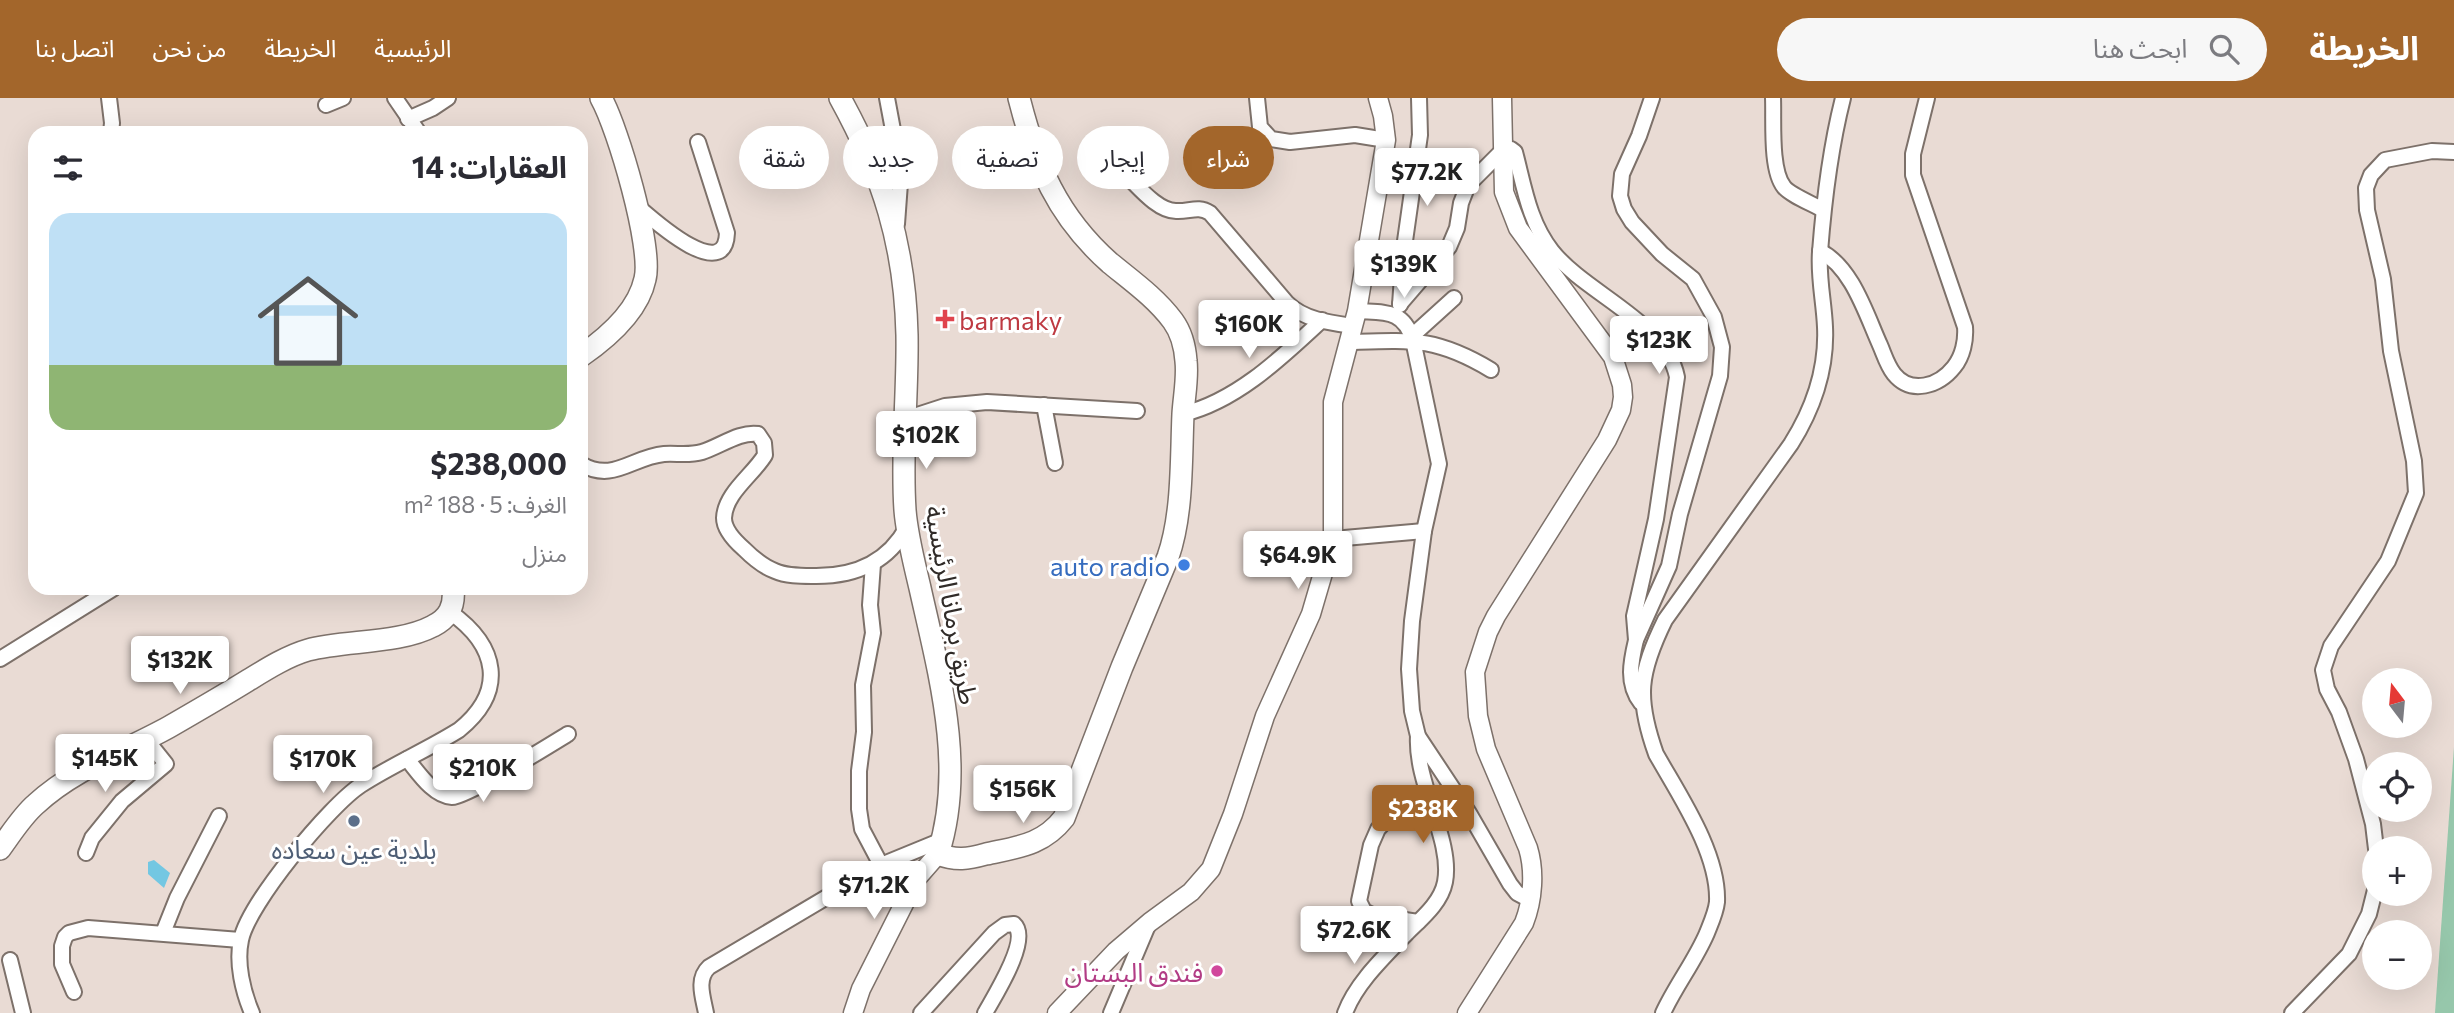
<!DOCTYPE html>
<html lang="ar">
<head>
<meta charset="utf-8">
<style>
  :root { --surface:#fff; --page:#f7f7f7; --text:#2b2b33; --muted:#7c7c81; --accent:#a3662b }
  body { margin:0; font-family:Commissioner,"Noto Sans Arabic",sans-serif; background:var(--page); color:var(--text); direction:rtl; height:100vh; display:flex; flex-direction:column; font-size:26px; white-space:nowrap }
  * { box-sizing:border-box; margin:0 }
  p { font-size:23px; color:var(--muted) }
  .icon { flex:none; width:38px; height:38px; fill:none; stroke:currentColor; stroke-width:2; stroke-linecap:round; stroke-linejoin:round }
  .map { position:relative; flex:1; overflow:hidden; direction:ltr }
  .sheet { position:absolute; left:28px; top:28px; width:560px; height:469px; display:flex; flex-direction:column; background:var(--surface); border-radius:21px; box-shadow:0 7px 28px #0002; direction:rtl }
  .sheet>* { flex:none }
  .guide { position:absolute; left:609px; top:28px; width:665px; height:63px; direction:rtl; display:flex; gap:14px }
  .needle { width:46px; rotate:344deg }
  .controls { position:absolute; left:2362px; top:570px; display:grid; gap:14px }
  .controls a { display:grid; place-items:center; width:70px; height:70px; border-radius:50%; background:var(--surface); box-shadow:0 7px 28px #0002; font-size:35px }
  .price { position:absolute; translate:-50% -60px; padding:0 16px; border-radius:7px; background:#fff; color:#222; font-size:23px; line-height:46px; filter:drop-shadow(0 2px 4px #0008) }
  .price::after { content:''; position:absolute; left:50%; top:42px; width:21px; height:16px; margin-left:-10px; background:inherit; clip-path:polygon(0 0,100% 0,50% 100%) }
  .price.active { background:var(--accent); color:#fff }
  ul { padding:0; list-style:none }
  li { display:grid; align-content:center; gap:14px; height:371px; padding:0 21px }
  li span { display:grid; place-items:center; height:217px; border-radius:21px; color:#555 }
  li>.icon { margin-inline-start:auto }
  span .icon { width:126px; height:126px; fill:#fffc; stroke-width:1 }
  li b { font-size:30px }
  h2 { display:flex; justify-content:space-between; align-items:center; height:84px; padding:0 21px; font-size:30px }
  .chip { padding:0 24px; border-radius:32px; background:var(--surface); box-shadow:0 7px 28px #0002; font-size:24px; line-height:63px }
  .chip.active { background:var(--accent); color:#fff }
  header { display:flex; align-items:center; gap:42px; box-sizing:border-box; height:98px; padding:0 35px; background:var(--accent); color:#fff }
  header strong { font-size:33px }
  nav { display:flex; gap:38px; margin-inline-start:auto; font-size:24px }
  .search { width:490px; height:63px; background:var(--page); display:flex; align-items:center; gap:18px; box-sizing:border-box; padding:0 24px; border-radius:38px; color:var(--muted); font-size:26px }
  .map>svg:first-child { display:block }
  .green { fill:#96c7ab }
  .water { fill:#73c7e2 }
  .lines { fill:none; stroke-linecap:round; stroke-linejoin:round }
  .minor-casing { stroke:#7d716a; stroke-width:18 }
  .tertiary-casing { stroke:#7d716a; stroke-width:21 }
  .secondary-casing { stroke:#7d716a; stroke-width:24 }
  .minor { stroke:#fff; stroke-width:14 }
  .tertiary { stroke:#fff; stroke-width:18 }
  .secondary { stroke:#fff; stroke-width:21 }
  .health-dot { fill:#e0444e; stroke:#fff; stroke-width:2.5 }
  .shop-dot { fill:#3f7fe0; stroke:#fff; stroke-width:2.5 }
  .service-dot { fill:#5c6f8a; stroke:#fff; stroke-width:2.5 }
  .hotel-dot { fill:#d1479c; stroke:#fff; stroke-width:2.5 }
  .labels { text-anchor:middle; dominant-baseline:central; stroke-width:6; stroke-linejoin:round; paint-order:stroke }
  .health-label { font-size:26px; fill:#be3a42; stroke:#fff; text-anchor:start }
  .shop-label { font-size:26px; fill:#366cbe; stroke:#fff; text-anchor:end }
  .street-label { font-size:26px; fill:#302b28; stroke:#fff }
  .service-label { font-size:26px; fill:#4e5e75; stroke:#fff }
  .hotel-label { font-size:26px; fill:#b23c85; stroke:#fff; text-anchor:end }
</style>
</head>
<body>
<header>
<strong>الخريطة</strong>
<div class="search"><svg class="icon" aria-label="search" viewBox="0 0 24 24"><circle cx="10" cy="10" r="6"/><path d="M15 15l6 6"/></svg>ابحث هنا</div>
<nav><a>الرئيسية</a><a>الخريطة</a><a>من نحن</a><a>اتصل بنا</a></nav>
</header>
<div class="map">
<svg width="2454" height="915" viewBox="0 0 2454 915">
  <rect width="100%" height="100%" fill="#e9dbd4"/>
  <path class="green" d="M2454 649V915H2435Z"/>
  <path class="water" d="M154 762 170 775 164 790 148 776V764Z"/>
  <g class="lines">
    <g class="minor-casing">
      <g id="minor">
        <path d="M109 0 112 25 111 35"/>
        <path d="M395 0 419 35"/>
        <path d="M887 0 899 64 900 85 897 126"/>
        <path d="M1257 0 1260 29 1271 41 1290 44 1355 37 1386 42"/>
        <path d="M1773 0C1774 22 1770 72 1784 89 1790 97 1813 106 1823 112"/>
        <path d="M326 7 343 0"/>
        <path d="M408 21 433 10 448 0"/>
        <path d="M1130 81C1141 92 1159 113 1176 113 1189 114 1198 107 1210 115L1287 205C1304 222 1331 225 1353 228"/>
        <path d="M636 107C650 119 725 188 727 135L698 44"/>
        <path d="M1820 153C1852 169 1866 216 1880 247 1884 256 1887 267 1894 276 1911 297 1939 288 1954 269 1963 258 1966 242 1965 229L1913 77V56L1927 0"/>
        <path d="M1400 206 1449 149 1457 130 1461 105 1468 87 1502 53 1511 51 1515 54C1524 88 1529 124 1552 153 1586 196 1666 224 1677 279L1656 421 1634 518 1636 542"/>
        <path d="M1400 207 1404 150 1420 37 1419 0"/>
        <path d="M1357 213C1385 215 1403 211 1413 242L1439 366 1424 433 1412 523 1409 571 1412 613 1418 638 1469 715 1510 786 1517 795 1530 802"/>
        <path d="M1412 238 1454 200"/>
        <path d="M1349 244C1411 242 1436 239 1491 272"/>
        <path d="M1044 307 1055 365"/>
        <path d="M1183 316C1237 303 1282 259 1322 222"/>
        <path d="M905 321 945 308 987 304 1137 313"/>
        <path d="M581 366C613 385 632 359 664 356 677 355 688 358 702 354 719 349 740 333 758 336L764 345 765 357C753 377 725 395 724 420 724 432 736 444 744 451 752 459 764 469 775 473 786 478 800 478 812 478 853 479 887 466 907 429"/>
        <path d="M1333 441 1424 433"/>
        <path d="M873 466 870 507 873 535 863 587 864 634 859 673V711L862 731 881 767"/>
        <path d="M0 561 114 490"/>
        <path d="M1641 605C1626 586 1631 563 1636 542L1669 468 1680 416 1720 278 1722 249 1714 219 1693 181 1662 156 1632 124 1624 111 1620 98 1622 76 1639 38 1652 0"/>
        <path d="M407 661C418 674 433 698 452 699 467 699 550 647 568 636"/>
        <path d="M2376 751 2373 726 2356 661 2339 614 2327 591 2323 572 2331 548 2388 463 2416 395 2414 363 2391 253 2383 181 2367 112 2366 90 2371 77 2385 62 2432 53 2454 54"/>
        <path d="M86 755 92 740 122 703 166 666 146 641"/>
        <path d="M1418 824 1372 817 1364 813 1359 803 1371 747 1378 731 1398 710 1416 702 1428 700"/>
        <path d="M163 835 177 800 219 718"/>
        <path d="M10 862 23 915"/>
        <path d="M74 894 62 866V848L65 839 69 835 88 830 240 842"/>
        <path d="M252 915C243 894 236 865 241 842 248 806 330 707 361 687 392 667 427 652 459 632 507 593 498 548 450 514"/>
        <path d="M706 915C703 899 696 881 709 869L881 767 942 742"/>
        <path d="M921 915 994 835 1005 827 1014 826C1031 841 995 897 985 915"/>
        <path d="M1111 915 1149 825"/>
        <path d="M1345 915C1356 885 1385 858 1407 835 1421 821 1441 805 1445 784 1453 742 1415 686 1418 638"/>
        <path d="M1663 915C1676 887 1695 863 1707 835 1711 825 1716 814 1717 804 1719 755 1679 697 1656 656 1636 600 1639 575 1665 522L1791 346C1813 311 1827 271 1825 229 1824 204 1818 179 1820 154 1824 102 1830 51 1843 0"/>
        <path d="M2292 915 2349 856 2369 816 2375 792"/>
      </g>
    </g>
    <g class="tertiary-casing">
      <g id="tertiary">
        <path d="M853 915 861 891 917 780 938 756"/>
        <path d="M1057 915 1116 853 1150 824 1191 794 1211 771 1233 716 1265 618 1311 516 1333 441V304L1357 213 1386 42 1383 18 1378 0"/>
        <path d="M1467 915 1524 825C1533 802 1535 773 1528 750L1486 651 1478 618 1475 574 1488 534 1496 518 1607 342 1621 312 1623 299 1622 287 1613 259 1518 130 1504 94 1502 0"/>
      </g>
    </g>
    <g class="secondary-casing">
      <g id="secondary">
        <path d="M840 0C883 78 905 147 907 237 908 295 901 354 905 412 907 438 914 464 920 490 939 575 966 670 938 756 956 763 968 761 986 756 1018 749 1043 747 1064 720L1122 569 1168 459C1183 416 1181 361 1183 316 1184 299 1188 280 1186 263 1185 249 1181 234 1173 223 1156 200 1132 183 1110 165 1057 118 1036 67 1019 0"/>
        <path d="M581 258C607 240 638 214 645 181 653 150 618 30 601 0"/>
        <path d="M0 751C11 736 22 718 36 706 75 670 124 654 169 629 195 614 221 599 247 583 265 572 287 558 308 552 345 542 399 546 433 528 449 520 455 508 453 490"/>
      </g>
    </g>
    <use href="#minor" class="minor"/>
    <use href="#tertiary" class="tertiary"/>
    <use href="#secondary" class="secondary"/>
  </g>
  <path class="health-dot" d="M941.5 210.5h7v7h7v7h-7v7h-7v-7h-7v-7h7z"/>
  <circle class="shop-dot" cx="1184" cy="467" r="7"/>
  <circle class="service-dot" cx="354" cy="723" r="7"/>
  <circle class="hotel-dot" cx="1217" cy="873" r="7"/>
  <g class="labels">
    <g class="health-label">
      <text x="959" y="221">barmaky</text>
    </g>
    <g class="shop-label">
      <text x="1170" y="467">auto radio</text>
    </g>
    <g class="street-label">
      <text transform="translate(953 507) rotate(80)">طريق برمانا الرئيسية</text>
    </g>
    <g class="service-label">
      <text x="354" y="750">بلدية عين سعاده</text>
    </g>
    <g class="hotel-label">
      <text x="1203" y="873">فندق البستان</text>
    </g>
  </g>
</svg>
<div class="controls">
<a><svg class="needle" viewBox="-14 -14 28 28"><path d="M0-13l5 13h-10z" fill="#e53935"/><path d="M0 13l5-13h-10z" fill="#7c7c81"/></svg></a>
<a><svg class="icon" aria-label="locate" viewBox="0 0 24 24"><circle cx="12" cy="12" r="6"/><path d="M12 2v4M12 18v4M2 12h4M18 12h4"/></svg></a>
<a>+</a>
<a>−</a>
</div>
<b class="price" style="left:1427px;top:110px">$77.2K</b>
<b class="price" style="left:1404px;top:202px">$139K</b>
<b class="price" style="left:1249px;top:262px">$160K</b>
<b class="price" style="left:1659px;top:278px">$123K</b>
<b class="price" style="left:926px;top:373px">$102K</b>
<b class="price" style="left:1298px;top:493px">$64.9K</b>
<b class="price" style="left:180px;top:598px">$132K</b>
<b class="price" style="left:105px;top:696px">$145K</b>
<b class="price" style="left:323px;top:697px">$170K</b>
<b class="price" style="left:483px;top:706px">$210K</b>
<b class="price" style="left:1023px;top:727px">$156K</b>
<b class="price active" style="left:1423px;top:747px">$238K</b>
<b class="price" style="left:874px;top:823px">$71.2K</b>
<b class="price" style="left:1354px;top:868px">$72.6K</b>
<div class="guide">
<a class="chip active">شراء</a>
<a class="chip">إيجار</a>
<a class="chip">تصفية</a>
<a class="chip">جديد</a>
<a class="chip">شقة</a>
</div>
<section class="sheet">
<h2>العقارات: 14<svg class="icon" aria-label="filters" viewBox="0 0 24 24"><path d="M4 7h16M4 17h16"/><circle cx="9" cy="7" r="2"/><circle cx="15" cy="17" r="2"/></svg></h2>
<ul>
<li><span style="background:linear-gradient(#bfe0f5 70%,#8fb573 0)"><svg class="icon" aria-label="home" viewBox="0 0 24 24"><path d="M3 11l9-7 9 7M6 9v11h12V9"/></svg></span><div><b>$238,000</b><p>الغرف: 5 · 188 m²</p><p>منزل</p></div></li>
</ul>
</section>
</div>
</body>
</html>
